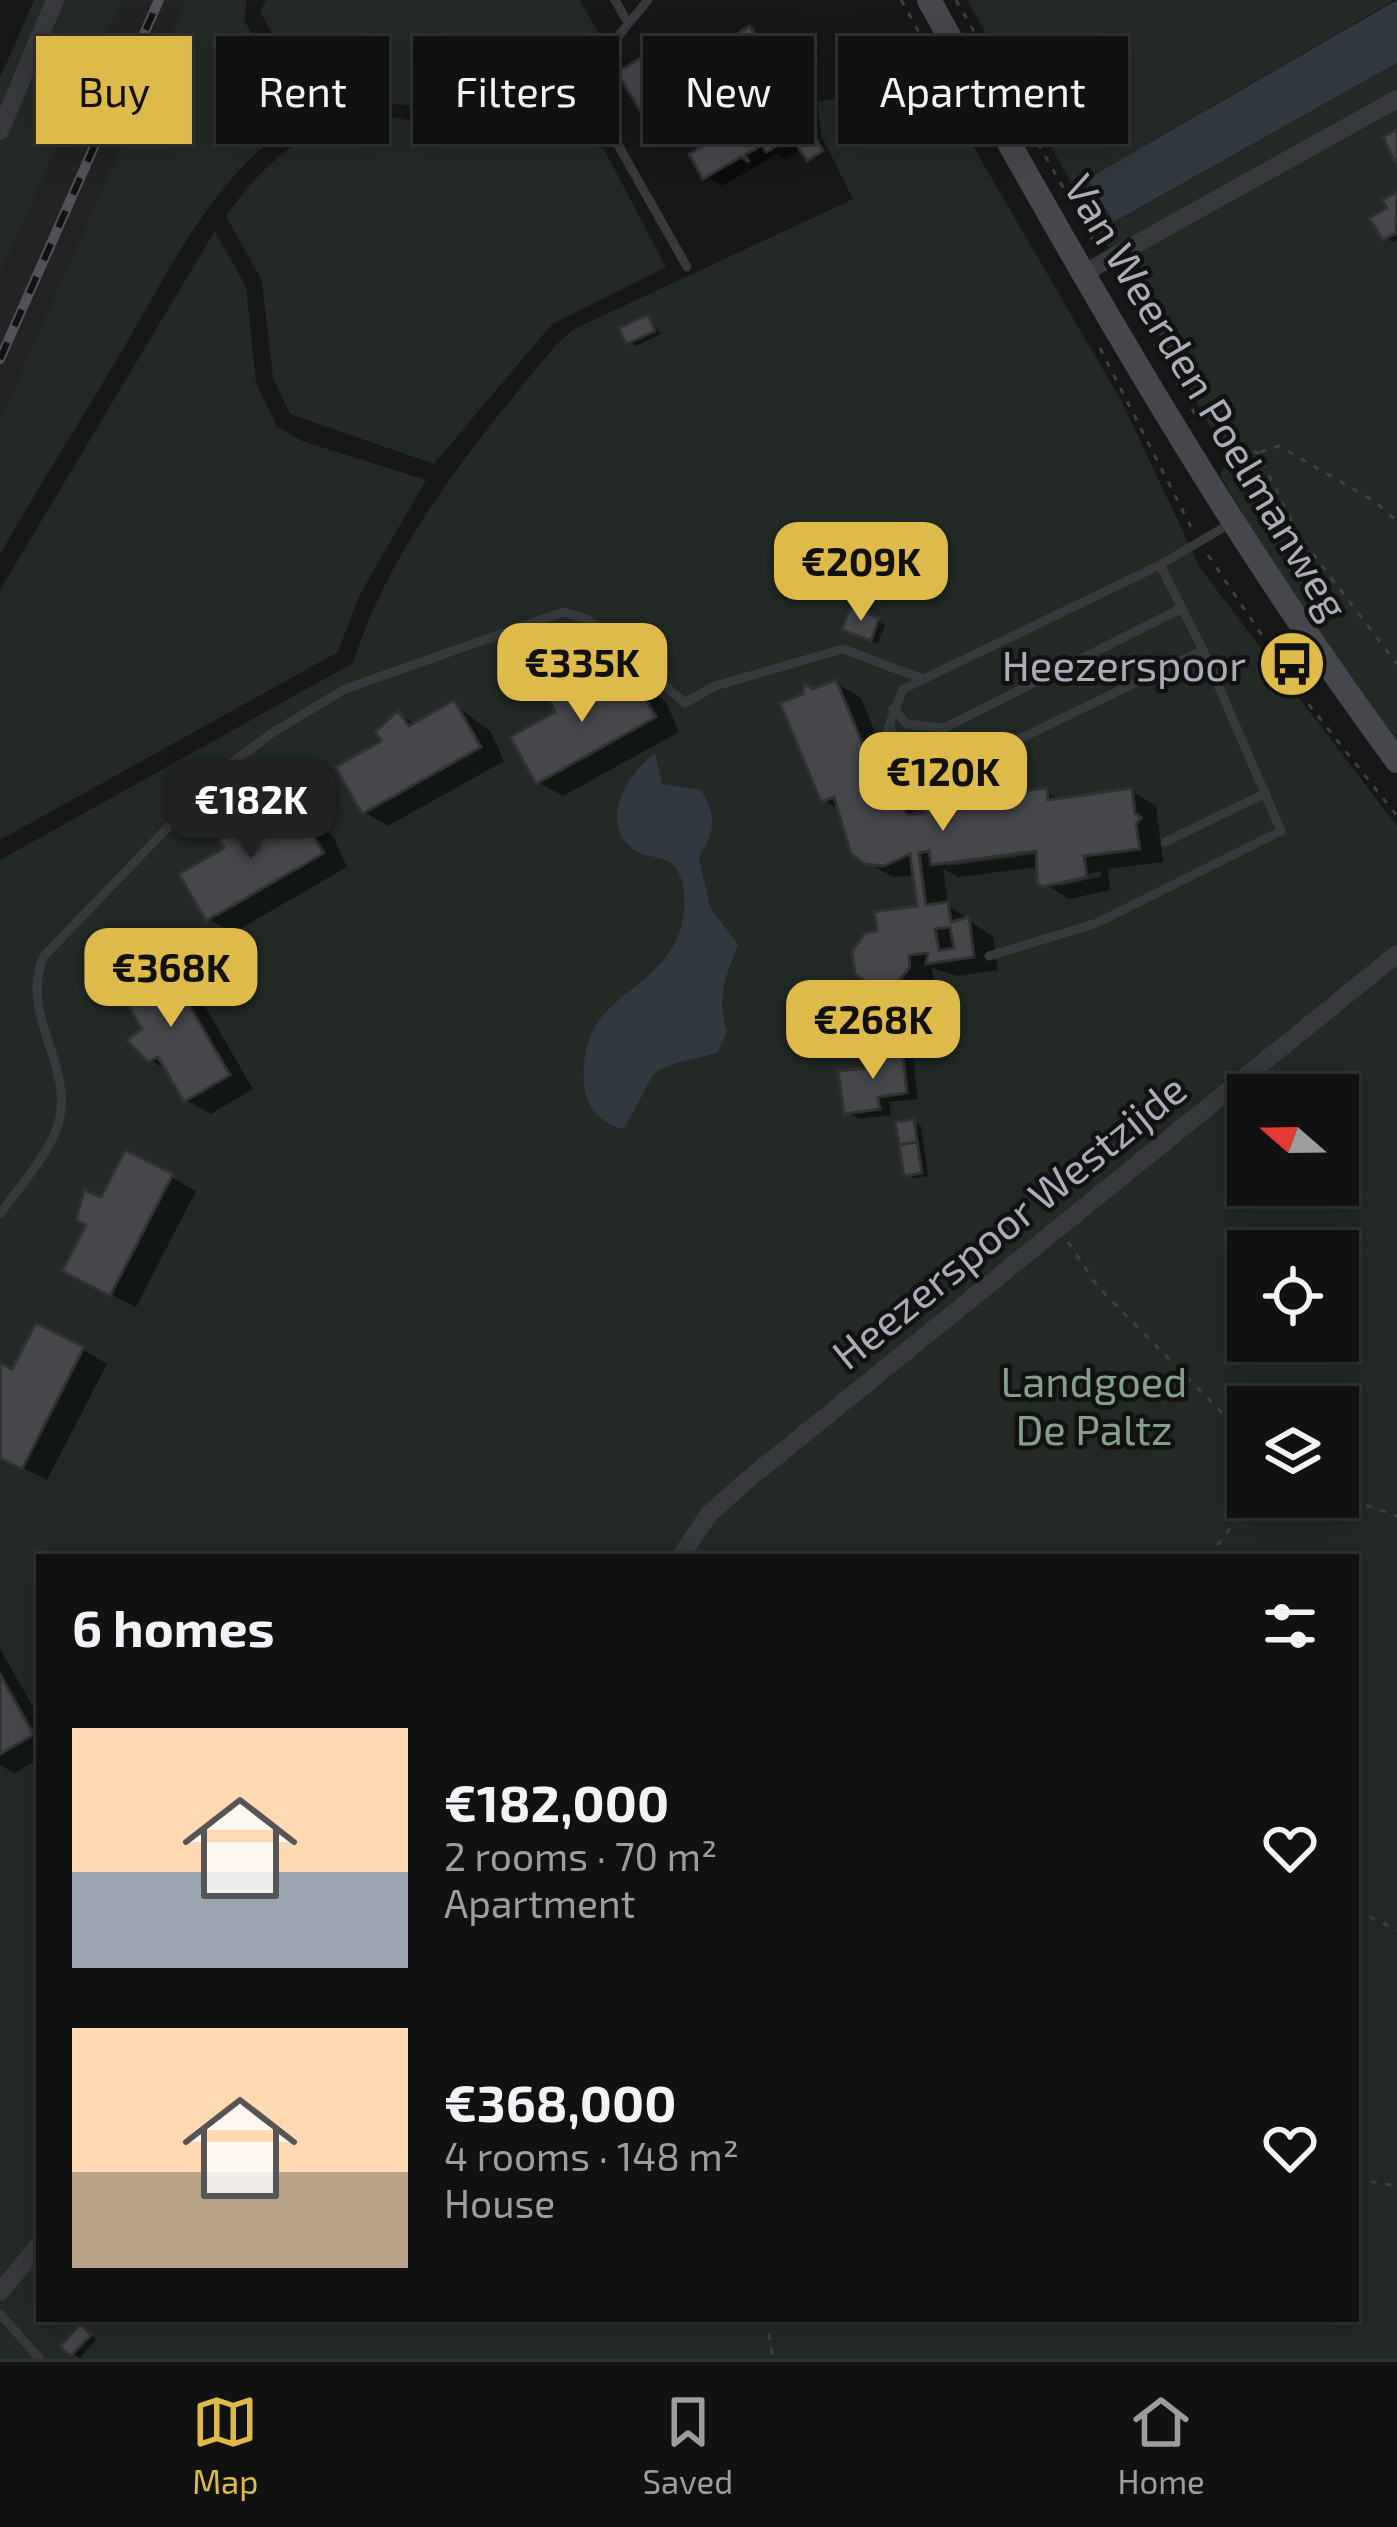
<!DOCTYPE html>
<html lang="en">
<head>
<meta charset="utf-8">
<style>
  :root { --surface:#111112; --page:#1a1a1b; --text:#f1f3f6; --muted:#9c9d9f; --line:#303132; --accent:#ddba4a }
  body { margin:0; font-family:"Exo 2",sans-serif; background:var(--page); color:var(--text); height:100vh; display:flex; flex-direction:column; font-size:45px; white-space:nowrap }
  * { box-sizing:border-box; margin:0 }
  p { font-size:39px; color:var(--muted) }
  .icon { flex:none; width:66px; height:66px; fill:none; stroke:currentColor; stroke-width:2; stroke-linecap:round; stroke-linejoin:round }
  .map { position:relative; flex:1; overflow:hidden }
  .details { position:absolute; left:36px; top:1554px; width:1323px; height:768px; display:flex; flex-direction:column; background:var(--surface); border-radius:0px; box-shadow:0 6px 30px #0003,0 0 0 3px var(--line) }
  .details>* { flex:none }
  .banner { position:absolute; left:36px; top:36px; width:1326px; height:108px; display:flex; gap:24px }
  .needle { width:78px; rotate:290deg }
  .fabs { position:absolute; left:1227px; top:1074px; display:grid; gap:24px }
  .fabs a { display:grid; place-items:center; width:132px; height:132px; border-radius:0px; background:var(--surface); box-shadow:0 6px 30px #0003,0 0 0 3px var(--line); font-size:60px }
  .price { position:absolute; translate:-50% -102px; padding:0 27px; border-radius:24px; background:var(--accent); color:#111; font-size:39px; line-height:78px; filter:drop-shadow(0 3px 6px #0008) }
  .price::after { content:''; position:absolute; left:50%; top:72px; width:36px; height:27px; margin-left:-18px; background:inherit; clip-path:polygon(0 0,100% 0,50% 100%) }
  .price.selected { background:#222; color:#fff }
  ul { padding:0; list-style:none }
  li { display:flex; align-items:center; gap:36px; height:300px; padding:0 36px }
  li span { display:grid; place-items:center; flex:none; width:336px; height:240px; border-radius:0px; color:#555 }
  li>.icon { margin-inline-start:auto }
  span .icon { width:144px; height:144px; fill:#fffc; stroke-width:1 }
  li b { font-size:51px }
  h2 { display:flex; justify-content:space-between; align-items:center; height:144px; padding:0 36px; font-size:51px }
  .tag { padding:0 42px; border-radius:0px; background:var(--surface); box-shadow:0 6px 30px #0003,0 0 0 3px var(--line); font-size:42px; line-height:108px }
  .tag.selected { background:var(--accent); color:#111 }
  .dock { display:flex; justify-content:space-around; align-items:center; height:168px; border-top:3px solid var(--line); background:var(--surface); font-size:33px; color:var(--muted) }
  .dock a { display:grid; justify-items:center; gap:6px }
  .dock .selected { color:var(--accent) }
  .map>svg:first-child { display:block }
  .built { fill:#232325 }
  .green { fill:#232a25; fill-rule:evenodd }
  .water { fill:#323840 }
  .shadow { fill:#0007; fill-rule:evenodd }
  .building { fill:#46474b; stroke:#313134; stroke-width:3; fill-rule:evenodd }
  .lines { fill:none; stroke-linecap:round; stroke-linejoin:round }
  .path { stroke:#3e3f44; stroke-width:3; stroke-dasharray:6 9; stroke-linecap:butt }
  .lane { stroke:#38393d; stroke-width:9 }
  .street { stroke:#38393d; stroke-width:18 }
  .secondary { stroke:#46474d; stroke-width:24 }
  .rail-casing { stroke:#515258; stroke-width:10 }
  .rail { stroke:#121213; stroke-width:6; stroke-dasharray:18; stroke-linecap:butt }
  .labels { text-anchor:middle; dominant-baseline:central; stroke-width:9; stroke-linejoin:round; paint-order:stroke }
  .street-label { font-size:42px; fill:#aaadb7; stroke:#121213 }
  .poi-label { font-size:42px; fill:#aaadb7; stroke:#121213; text-anchor:end }
  .park-label { font-size:42px; fill:#84a088; stroke:#121213 }
</style>
</head>
<body>
<div class="map">
<svg width="1397" height="2359" viewBox="0 0 1397 2359">
  <rect width="100%" height="100%" fill="#171718"/>
  <path class="built" d="M123 0H186L0 419V275Z"/>
  <g class="green">
    <path d="M34 0H123L0 275V78Z"/>
    <path d="M186 0H247L244 20 301 120C216 169 171 268 123 349 82 418 40 485 0 554V419Z"/>
    <path d="M266 0H580L600 36 578 74 563 71C465 151 422 80 317 113L260 12Z"/>
    <path d="M967 0H1395L1087 179 1115 222 1397 63V752L1329 662 1220 475 1229 459Z"/>
    <path d="M882 90 948 103 1123 404 1200 568 1397 826V2359H0V860L353 663C391 543 475 443 554 347L572 330 853 199 822 137 817 102ZM1248 1095H1338V1185H1248ZM1248 1251H1338V1341H1248ZM1248 1407H1338V1497H1248ZM39 1557H1356V2319H39Z"/>
    <path d="M575 94 666 267 552 324 434 464 290 414 273 378 262 281 226 216C264 161 325 106 397 118 424 123 452 134 480 131 517 126 544 96 575 94Z"/>
    <path d="M215 231 246 287 256 383 277 426 302 441 426 480 359 596 338 652 0 840V590Z"/>
  </g>
  <g class="water">
    <path d="M1397 0V63L1114 222 1087 179Z"/>
    <path d="M655 753 662 784 701 790C717 819 715 829 699 858L710 907 738 945C725 978 716 997 727 1032L717 1053C635 1073 665 1063 623 1129 600 1123 586 1107 584 1084 579 998 641 1002 675 943 686 924 690 880 672 864 663 856 649 858 638 852 595 828 627 773 655 753Z"/>
  </g>
  <g class="shadow">
    <path d="M750 30 766 39 801 99 777 113 799 150 815 141 824 153 812 160 803 148 785 159 777 154 722 186 706 176 731 133 715 124 700 98 679 92 676 45 692 54 702 71 735 52Z"/>
    <path d="M646 58 676 102 651 116 644 112Z"/>
    <path d="M1397 195V239L1393 242 1386 238 1391 209 1386 201Z"/>
    <path d="M648 318 661 334 636 346 629 342Z"/>
    <path d="M878 621 885 625 878 643 852 633Z"/>
    <path d="M629 674 666 702 679 732 563 796 538 782 573 684 592 695Z"/>
    <path d="M836 683 861 698 900 792 890 797 920 816 1046 791 1063 801 1131 791 1156 806 1163 862 1108 869 1110 890 1069 899 1040 881 1039 867 958 877 943 869 948 905 993 937 998 970 957 976 932 968 934 981 921 998 901 1000 875 986 880 934 921 909 916 876 893 877 867 862 841 810 823 800 814 692ZM1051 846V852L948 866 942 860ZM1101 871 1102 876 1060 886V879Z"/>
    <path d="M454 704 491 732 504 761 388 826 364 812 398 714 417 725Z"/>
    <path d="M297 810 334 838 347 867 233 933 208 919 241 821 260 831Z"/>
    <path d="M161 960 186 974 253 1089 211 1114 186 1100 169 1071 150 1060Z"/>
    <path d="M901 1051 913 1058 918 1099 889 1102 891 1115 859 1119 847 1112 867 1070Z"/>
    <path d="M913 1122 921 1126 928 1176 914 1178 907 1174Z"/>
    <path d="M171 1177 196 1191 136 1307 90 1284 102 1200Z"/>
    <path d="M55 1332 107 1364 47 1480 0 1456V1367L13 1373Z"/>
    <path d="M0 1649 39 1717V1759L14 1773 0 1765Z"/>
    <path d="M88 2332 96 2340 80 2358 73 2354Z"/>
  </g>
  <g class="building">
    <path d="M750 26 787 89 763 104 785 141 766 152 762 145 745 155 749 162 741 157 703 179 689 154 748 120 739 104 713 126 694 94 704 89 699 81 677 94 654 54 676 41 694 72 731 51 725 41Z"/>
    <path d="M646 55 671 98 642 114 617 72Z"/>
    <path d="M1397 129V161L1395 162 1383 137Z"/>
    <path d="M815 137 823 151 807 161 798 147Z"/>
    <path d="M1397 192 1396 233 1383 240 1369 218 1387 208 1382 200Z"/>
    <path d="M648 315 655 331 626 344 619 328Z"/>
    <path d="M850 607 879 618 871 641 842 630Z"/>
    <path d="M629 670 656 717 536 784 510 737 555 712 550 702 573 681 583 696Z"/>
    <path d="M836 680 877 778 869 782 876 797 892 795 908 815 924 813 923 804 1047 788 1048 800 1132 788 1135 813 1141 818 1136 824 1140 849 1084 856 1087 877 1042 887 1037 883 1036 851 931 865 929 851 919 853 926 905 948 902 951 922 969 917 974 957 926 964 928 953 909 955 910 967 896 985 873 988 855 974 852 951 865 933 877 931 874 912 917 906 910 854 884 866 865 864 851 854 834 797 821 802 780 703 803 694 804 683 813 689ZM950 927 954 948 939 951 935 929Z"/>
    <path d="M454 700 481 747 362 814 335 767 381 741 375 732 398 711 409 726Z"/>
    <path d="M297 806 324 853 206 921 179 874 224 848 219 839 241 817 252 832Z"/>
    <path d="M161 957 230 1075 184 1102 158 1057 148 1062 127 1040 142 1029 115 984Z"/>
    <path d="M902 1048 907 1093 878 1097 880 1109 844 1114 838 1071 866 1068 878 1052Z"/>
    <path d="M914 1119 917 1142 899 1145 895 1122Z"/>
    <path d="M917 1142 922 1173 904 1176 899 1145Z"/>
    <path d="M125 1150 173 1174 110 1296 62 1271 86 1225 76 1220 84 1190 101 1197Z"/>
    <path d="M36 1323 84 1347 22 1469 0 1458V1363L12 1369Z"/>
    <path d="M0 1674 34 1735 0 1754Z"/>
    <path d="M80 2324 91 2335 71 2356 60 2346Z"/>
  </g>
  <g class="lines">
    <g class="path">
      <path d="M901 0 946 80"/>
      <path d="M956 0 1096 245"/>
      <path d="M1117 279 1196 416"/>
      <path d="M1100 348 1191 527"/>
      <path d="M1212 441 1219 437 1258 453 1297 533 1397 664"/>
      <path d="M1260 452 1279 446 1374 501 1397 521"/>
      <path d="M1240 487 1294 564"/>
      <path d="M1208 555 1306 701 1397 816"/>
      <path d="M1068 1242 1098 1287 1248 1439"/>
      <path d="M1338 1495 1397 1516"/>
      <path d="M1208 1557 1255 1497"/>
      <path d="M1356 1910 1397 1930"/>
      <path d="M1356 2179 1397 2186"/>
      <path d="M766 2319 773 2359"/>
    </g>
    <g class="lane">
      <path d="M615 0 628 23"/>
      <path d="M648 0 597 62 587 90 687 267"/>
      <path d="M1160 565 1203 650 960 768 895 737 889 726 903 689 1160 565 1231 523"/>
      <path d="M893 709 907 724 944 728 1182 608"/>
      <path d="M889 726 882 766 895 788 929 795 949 780 950 768"/>
      <path d="M1165 842 1266 793"/>
      <path d="M989 956 1097 923 1281 831 1203 650"/>
      <path d="M0 1214C19 1187 46 1158 57 1128 78 1067 17 1016 44 956L226 767 272 733 345 689 563 612 587 619 685 703 715 686 843 649 923 679"/>
      <path d="M0 2314 40 2359"/>
    </g>
    <g class="street">
      <path d="M0 131 55 0"/>
      <path d="M1086 272 1397 99"/>
      <path d="M680 1557 709 1514 746 1481 1397 954"/>
      <path d="M0 2292 39 2245"/>
    </g>
    <path class="secondary" d="M929 0C1074 260 1220 522 1397 761"/>
    <g class="rail-casing">
      <path id="rail" d="M0 359 159 0"/>
    </g>
    <use href="#rail" class="rail"/>
  </g>
  <defs>
    <g id="bus-disc" transform="scale(3.45)"><circle r="9.5" fill="#ddba4a" stroke="#121213"/><path d="M-5-6H5V4H4V6H2V4H-2V6H-4V4H-5ZM-3.5-4V0h7V-4ZM-3.5 1.2v1.5H-2V1.2ZM2 1.2v1.5H3.5V1.2Z" fill="#111"/></g>
  </defs>
  <g fill-rule="evenodd">
    <use href="#bus-disc" x="1292" y="664"/>
  </g>
  <g class="labels">
    <g class="street-label">
      <text transform="translate(1208 396) rotate(59)">Van Weerden Poelmanweg</text>
      <text transform="translate(1008 1220) rotate(-39)">Heezerspoor Westzijde</text>
    </g>
    <g class="poi-label">
      <text x="1246" y="664">Heezerspoor</text>
    </g>
    <g class="park-label">
      <text x="1094" y="1380">Landgoed<tspan x="1094" dy="48">De Paltz</tspan></text>
    </g>
  </g>
</svg>
<div class="fabs">
<a><svg class="needle" viewBox="-14 -14 28 28"><path d="M0-13l5 13h-10z" fill="#e53935"/><path d="M0 13l5-13h-10z" fill="#9c9d9f"/></svg></a>
<a><svg class="icon" aria-label="locate" viewBox="0 0 24 24"><circle cx="12" cy="12" r="6"/><path d="M12 2v4M12 18v4M2 12h4M18 12h4"/></svg></a>
<a><svg class="icon" aria-label="layers" viewBox="0 0 24 24"><path d="M12 4l9 5-9 5-9-5zM3 14l9 5 9-5"/></svg></a>
</div>
<b class="price" style="left:861px;top:624px">€209K</b>
<b class="price" style="left:582px;top:725px">€335K</b>
<b class="price" style="left:943px;top:834px">€120K</b>
<b class="price selected" style="left:251px;top:862px">€182K</b>
<b class="price" style="left:171px;top:1030px">€368K</b>
<b class="price" style="left:873px;top:1082px">€268K</b>
<div class="banner">
<a class="tag selected">Buy</a>
<a class="tag">Rent</a>
<a class="tag">Filters</a>
<a class="tag">New</a>
<a class="tag">Apartment</a>
</div>
<section class="details">
<h2>6 homes<svg class="icon" aria-label="filters" viewBox="0 0 24 24"><path d="M4 7h16M4 17h16"/><circle cx="9" cy="7" r="2"/><circle cx="15" cy="17" r="2"/></svg></h2>
<ul>
<li><span style="background:linear-gradient(#ffd9b3 60%,#9aa5b1 0)"><svg class="icon" aria-label="home" viewBox="0 0 24 24"><path d="M3 11l9-7 9 7M6 9v11h12V9"/></svg></span><div><b>€182,000</b><p>2 rooms · 70 m²</p><p>Apartment</p></div><svg class="icon" aria-label="heart" viewBox="0 0 24 24"><path d="M12 20l-8-8c-3-5 5-10 8-4 3-6 11-1 8 4z"/></svg></li>
<li><span style="background:linear-gradient(#ffd9b3 60%,#b9a48a 0)"><svg class="icon" aria-label="home" viewBox="0 0 24 24"><path d="M3 11l9-7 9 7M6 9v11h12V9"/></svg></span><div><b>€368,000</b><p>4 rooms · 148 m²</p><p>House</p></div><svg class="icon" aria-label="heart" viewBox="0 0 24 24"><path d="M12 20l-8-8c-3-5 5-10 8-4 3-6 11-1 8 4z"/></svg></li>
</ul>
</section>
</div>
<nav class="dock">
<a class="selected"><svg class="icon" aria-label="map" viewBox="0 0 24 24"><path d="M3 6l6-2 6 2 6-2v14l-6 2-6-2-6 2zM9 4v14M15 6v14"/></svg>Map</a>
<a><svg class="icon" aria-label="saved" viewBox="0 0 24 24"><path d="M7 4h10v16l-5-4-5 4z"/></svg>Saved</a>
<a><svg class="icon" aria-label="home" viewBox="0 0 24 24"><path d="M3 11l9-7 9 7M6 9v11h12V9"/></svg>Home</a>
</nav>
</body>
</html>
